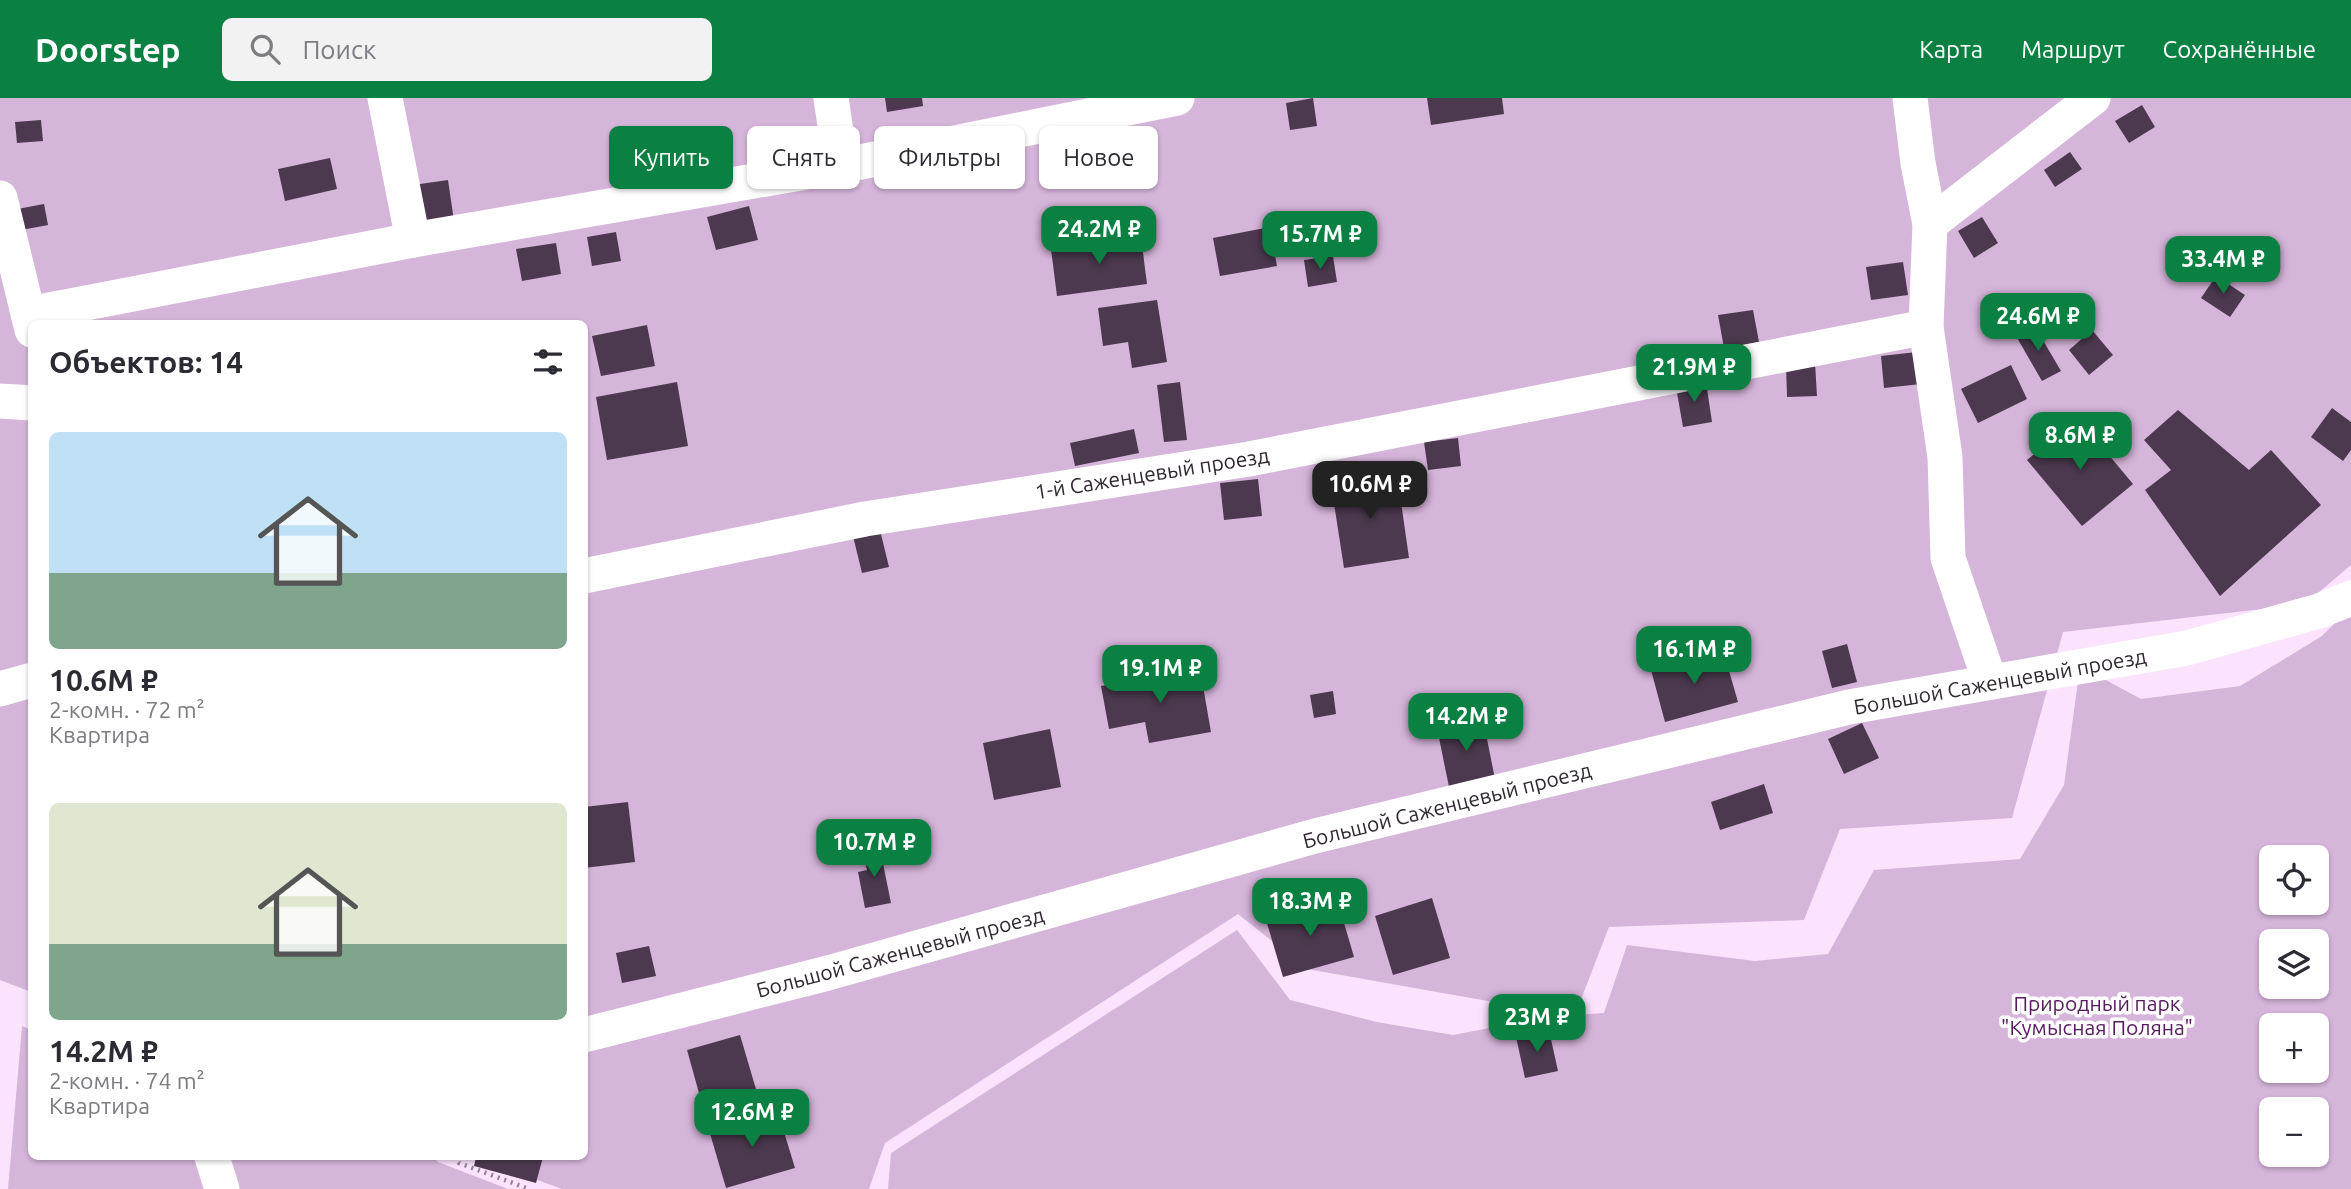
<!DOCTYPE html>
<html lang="ru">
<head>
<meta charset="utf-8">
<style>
  :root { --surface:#fff; --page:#f2f2f3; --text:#2b2b33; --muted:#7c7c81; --accent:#0b8043 }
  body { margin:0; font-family:Ubuntu,sans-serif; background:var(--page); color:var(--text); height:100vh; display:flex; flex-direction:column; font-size:26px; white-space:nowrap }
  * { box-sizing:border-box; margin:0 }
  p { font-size:23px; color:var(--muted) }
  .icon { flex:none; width:38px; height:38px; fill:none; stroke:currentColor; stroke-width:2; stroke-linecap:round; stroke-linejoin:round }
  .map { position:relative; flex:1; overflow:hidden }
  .sheet { position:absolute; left:28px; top:222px; width:560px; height:840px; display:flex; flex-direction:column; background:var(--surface); border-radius:10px; box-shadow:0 2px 5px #0004 }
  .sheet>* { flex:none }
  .guide { position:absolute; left:609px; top:28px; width:665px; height:63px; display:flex; gap:14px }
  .buttons { position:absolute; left:2259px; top:747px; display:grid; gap:14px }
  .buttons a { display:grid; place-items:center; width:70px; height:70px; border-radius:10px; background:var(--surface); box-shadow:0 2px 5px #0004; font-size:35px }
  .price { position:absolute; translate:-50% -60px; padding:0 16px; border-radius:14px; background:var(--accent); color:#fff; font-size:23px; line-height:46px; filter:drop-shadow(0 2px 4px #0008) }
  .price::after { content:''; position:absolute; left:50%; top:42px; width:21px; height:16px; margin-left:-10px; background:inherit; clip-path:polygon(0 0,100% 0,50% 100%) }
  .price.current { background:#222; color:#fff }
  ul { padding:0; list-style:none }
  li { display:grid; align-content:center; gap:14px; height:371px; padding:0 21px }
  li span { display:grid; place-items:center; height:217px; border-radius:10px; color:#555 }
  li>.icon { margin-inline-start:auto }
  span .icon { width:126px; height:126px; fill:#fffc; stroke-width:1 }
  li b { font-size:30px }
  h2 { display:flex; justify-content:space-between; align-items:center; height:84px; padding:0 21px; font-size:30px }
  .tag { padding:0 24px; border-radius:10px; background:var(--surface); box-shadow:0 2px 5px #0004; font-size:24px; line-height:63px }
  .tag.current { background:var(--accent); color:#fff }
  header { display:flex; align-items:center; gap:42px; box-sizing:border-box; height:98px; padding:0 35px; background:var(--accent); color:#fff }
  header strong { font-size:33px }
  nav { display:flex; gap:38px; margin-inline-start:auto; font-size:24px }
  .search { width:490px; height:63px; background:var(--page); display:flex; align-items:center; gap:18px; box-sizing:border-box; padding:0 24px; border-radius:10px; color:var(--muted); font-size:26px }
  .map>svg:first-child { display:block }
  .green { fill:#d6b5da; fill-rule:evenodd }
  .building { fill:#4c394f }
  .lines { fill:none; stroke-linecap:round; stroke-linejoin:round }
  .path { stroke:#918093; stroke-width:4.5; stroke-dasharray:2 5; stroke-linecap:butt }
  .minor { stroke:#fff; stroke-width:35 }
  .labels { text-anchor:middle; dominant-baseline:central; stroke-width:7; stroke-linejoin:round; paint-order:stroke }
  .street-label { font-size:21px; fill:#2f2630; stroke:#fff }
  .park-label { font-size:21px; fill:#561a5e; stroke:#fff }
</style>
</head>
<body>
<header>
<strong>Doorstep</strong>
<div class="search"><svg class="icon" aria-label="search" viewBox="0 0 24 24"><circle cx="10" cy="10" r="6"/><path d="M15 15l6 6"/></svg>Поиск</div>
<nav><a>Карта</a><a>Маршрут</a><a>Сохранённые</a></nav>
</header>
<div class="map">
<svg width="2351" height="1091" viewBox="0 0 2351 1091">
  <rect width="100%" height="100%" fill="#fbe3fe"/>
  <g class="green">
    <path d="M0 0H2351V467L2305 506 2063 534 2012 720 1840 731 1804 822 1609 829 1575 917 1604 915 1627 847 1755 863 1828 856 1874 772 2020 761 2064 687 2080 568 2141 601 2240 588 2322 538 2351 509V1091H888L891 1055 1237 832 1290 902 1377 924 1453 937 1521 924 1572 918 1307 871 1238 816 885 1045 869 1091H562L475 1059H584V226H32L31 894 0 882ZM2272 760H2317V805H2272ZM2272 844H2317V889H2272ZM2272 928H2317V973H2272ZM2272 1012H2317V1057H2272Z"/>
    <path d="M22 928 31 932 32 1059H433L438 1064 508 1091H8Z"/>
  </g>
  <g class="building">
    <path d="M885 0H922L923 8 887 14Z"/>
    <path d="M1313 0 1317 28 1290 32 1286 5Z"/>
    <path d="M1427 0H1502L1504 16 1431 27Z"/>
    <path d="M2142 7 2155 29 2129 45 2115 23Z"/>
    <path d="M41 22 43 43 17 45 15 24Z"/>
    <path d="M2070 54 2082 71 2055 89 2044 72Z"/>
    <path d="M330 60 337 91 285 103 278 71Z"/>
    <path d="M448 82 454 123 419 129 413 87Z"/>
    <path d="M44 106 48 127 16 133 12 112Z"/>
    <path d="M749 108 758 142 716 152 707 119Z"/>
    <path d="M1982 119 1998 145 1974 160 1958 133Z"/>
    <path d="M1270 129 1277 168 1220 178 1213 140Z"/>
    <path d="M616 134 621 163 592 168 587 139Z"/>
    <path d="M1141 139 1147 186 1057 198 1051 151Z"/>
    <path d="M556 145 561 176 522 183 516 151Z"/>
    <path d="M1333 158 1337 184 1308 189 1304 162Z"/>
    <path d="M1903 164 1908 197 1871 202 1866 169Z"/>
    <path d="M2216 178 2245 197 2230 219 2201 200Z"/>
    <path d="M1157 202 1167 264 1132 270 1128 244 1103 248 1098 210Z"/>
    <path d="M1753 212 1759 244 1724 250 1718 217Z"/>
    <path d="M647 227 655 268 601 278 592 238Z"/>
    <path d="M2034 227 2061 273 2042 283 2016 238Z"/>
    <path d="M2092 232 2113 257 2089 277 2069 252Z"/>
    <path d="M1917 254 1921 286 1884 290 1881 258Z"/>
    <path d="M1815 265 1817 298 1787 299 1786 266Z"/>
    <path d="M2011 267 2027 301 1978 325 1961 291Z"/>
    <path d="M677 284 688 348 607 362 596 299Z"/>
    <path d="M1180 284 1187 342 1164 344 1157 287Z"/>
    <path d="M1706 284 1712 324 1683 329 1676 289Z"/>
    <path d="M2332 310 2351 324V352L2343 363 2311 339Z"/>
    <path d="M2178 312 2249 372 2271 352 2321 407 2220 498 2145 392 2171 372 2144 342Z"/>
    <path d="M2078 320 2133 386 2082 428 2027 362Z"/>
    <path d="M1134 331 1139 355 1075 368 1070 345Z"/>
    <path d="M1458 340 1461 368 1428 372 1424 344Z"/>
    <path d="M1397 376 1409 460 1344 470 1331 386Z"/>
    <path d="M1258 381 1262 418 1224 422 1220 385Z"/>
    <path d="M880 432 889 469 862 475 853 438Z"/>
    <path d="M1847 546 1857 584 1832 590 1822 553Z"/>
    <path d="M1723 552 1738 604 1665 624 1651 572Z"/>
    <path d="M1200 571 1211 634 1149 645 1145 624 1109 631 1101 588Z"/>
    <path d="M1333 593 1336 616 1314 620 1310 597Z"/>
    <path d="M1483 621 1495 681 1449 689 1437 630Z"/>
    <path d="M1862 625 1879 660 1844 676 1828 641Z"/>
    <path d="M1050 631 1061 689 994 702 983 645Z"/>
    <path d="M1764 686 1773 715 1720 732 1711 704Z"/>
    <path d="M628 704 635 764 584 770V709Z"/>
    <path d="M879 746 891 805 865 810 858 774 867 772 862 749Z"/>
    <path d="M1432 800 1450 860 1393 877 1375 818Z"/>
    <path d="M1337 801 1354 859 1283 879 1266 822Z"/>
    <path d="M649 848 656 878 622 885 616 855Z"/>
    <path d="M1549 932 1558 973 1525 980 1516 939Z"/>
    <path d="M740 937 758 998 704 1013 687 952Z"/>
    <path d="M777 1011 795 1070 726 1090 709 1032Z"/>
    <path d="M476 1059H543L536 1085 474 1068Z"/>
  </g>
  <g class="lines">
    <path class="path" d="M454 1059 459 1065 529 1091"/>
    <g class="minor">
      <path d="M385 0 413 142"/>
      <path d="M831 0 841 68"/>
      <path d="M1910 0 1918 65 1930 126 1926 229 1945 359 1948 460 1990 584"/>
      <path d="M0 100 32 232"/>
      <path d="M1930 126 2093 0"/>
      <path d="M29 216 413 142 841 68 1177 0"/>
      <path d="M0 303 32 305"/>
      <path d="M584 478 865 421 1249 361 1926 229"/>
      <path d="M0 591 32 582"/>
      <path d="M584 937 828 875 1315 738 1849 609 2187 550 2319 513 2351 500"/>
      <path d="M212 1059 222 1091"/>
    </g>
  </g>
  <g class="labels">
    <g class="street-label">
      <text transform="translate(1152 375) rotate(-9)">1-й Саженцевый проезд</text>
      <text transform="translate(2000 583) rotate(-10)">Большой Саженцевый проезд</text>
      <text transform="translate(1447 707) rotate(-14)">Большой Саженцевый проезд</text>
      <text transform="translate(900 854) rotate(-15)">Большой Саженцевый проезд</text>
    </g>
    <g class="park-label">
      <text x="2097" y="905">Природный парк<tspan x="2097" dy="24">"Кумысная Поляна"</tspan></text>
    </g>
  </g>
</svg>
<div class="buttons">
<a><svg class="icon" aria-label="locate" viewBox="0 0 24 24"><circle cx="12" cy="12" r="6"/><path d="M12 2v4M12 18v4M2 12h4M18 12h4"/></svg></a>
<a><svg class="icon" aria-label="layers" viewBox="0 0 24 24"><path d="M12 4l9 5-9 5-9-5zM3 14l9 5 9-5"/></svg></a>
<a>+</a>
<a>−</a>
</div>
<b class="price" style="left:1099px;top:168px">24.2M ₽</b>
<b class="price" style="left:1320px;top:173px">15.7M ₽</b>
<b class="price" style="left:2223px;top:198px">33.4M ₽</b>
<b class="price" style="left:2038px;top:255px">24.6M ₽</b>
<b class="price" style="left:1694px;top:306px">21.9M ₽</b>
<b class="price" style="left:2080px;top:374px">8.6M ₽</b>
<b class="price current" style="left:1370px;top:423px">10.6M ₽</b>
<b class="price" style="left:1694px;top:588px">16.1M ₽</b>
<b class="price" style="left:1160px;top:607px">19.1M ₽</b>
<b class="price" style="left:1466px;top:655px">14.2M ₽</b>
<b class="price" style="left:874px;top:781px">10.7M ₽</b>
<b class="price" style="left:1310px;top:840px">18.3M ₽</b>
<b class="price" style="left:1537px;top:956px">23M ₽</b>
<b class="price" style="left:752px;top:1051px">12.6M ₽</b>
<div class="guide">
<a class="tag current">Купить</a>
<a class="tag">Снять</a>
<a class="tag">Фильтры</a>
<a class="tag">Новое</a>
</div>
<section class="sheet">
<h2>Объектов: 14<svg class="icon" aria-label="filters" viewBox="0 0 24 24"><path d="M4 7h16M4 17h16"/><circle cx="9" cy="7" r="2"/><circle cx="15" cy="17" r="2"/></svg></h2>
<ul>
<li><span style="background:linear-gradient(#bfe0f5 65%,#7fa58c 0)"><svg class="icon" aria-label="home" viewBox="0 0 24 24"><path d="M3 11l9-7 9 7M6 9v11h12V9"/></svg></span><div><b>10.6M ₽</b><p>2-комн. · 72 m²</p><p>Квартира</p></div></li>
<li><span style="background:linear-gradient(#dfe7d0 65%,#7fa58c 0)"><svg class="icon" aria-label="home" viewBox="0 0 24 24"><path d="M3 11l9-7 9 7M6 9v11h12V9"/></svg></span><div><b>14.2M ₽</b><p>2-комн. · 74 m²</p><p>Квартира</p></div></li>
</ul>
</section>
</div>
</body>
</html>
